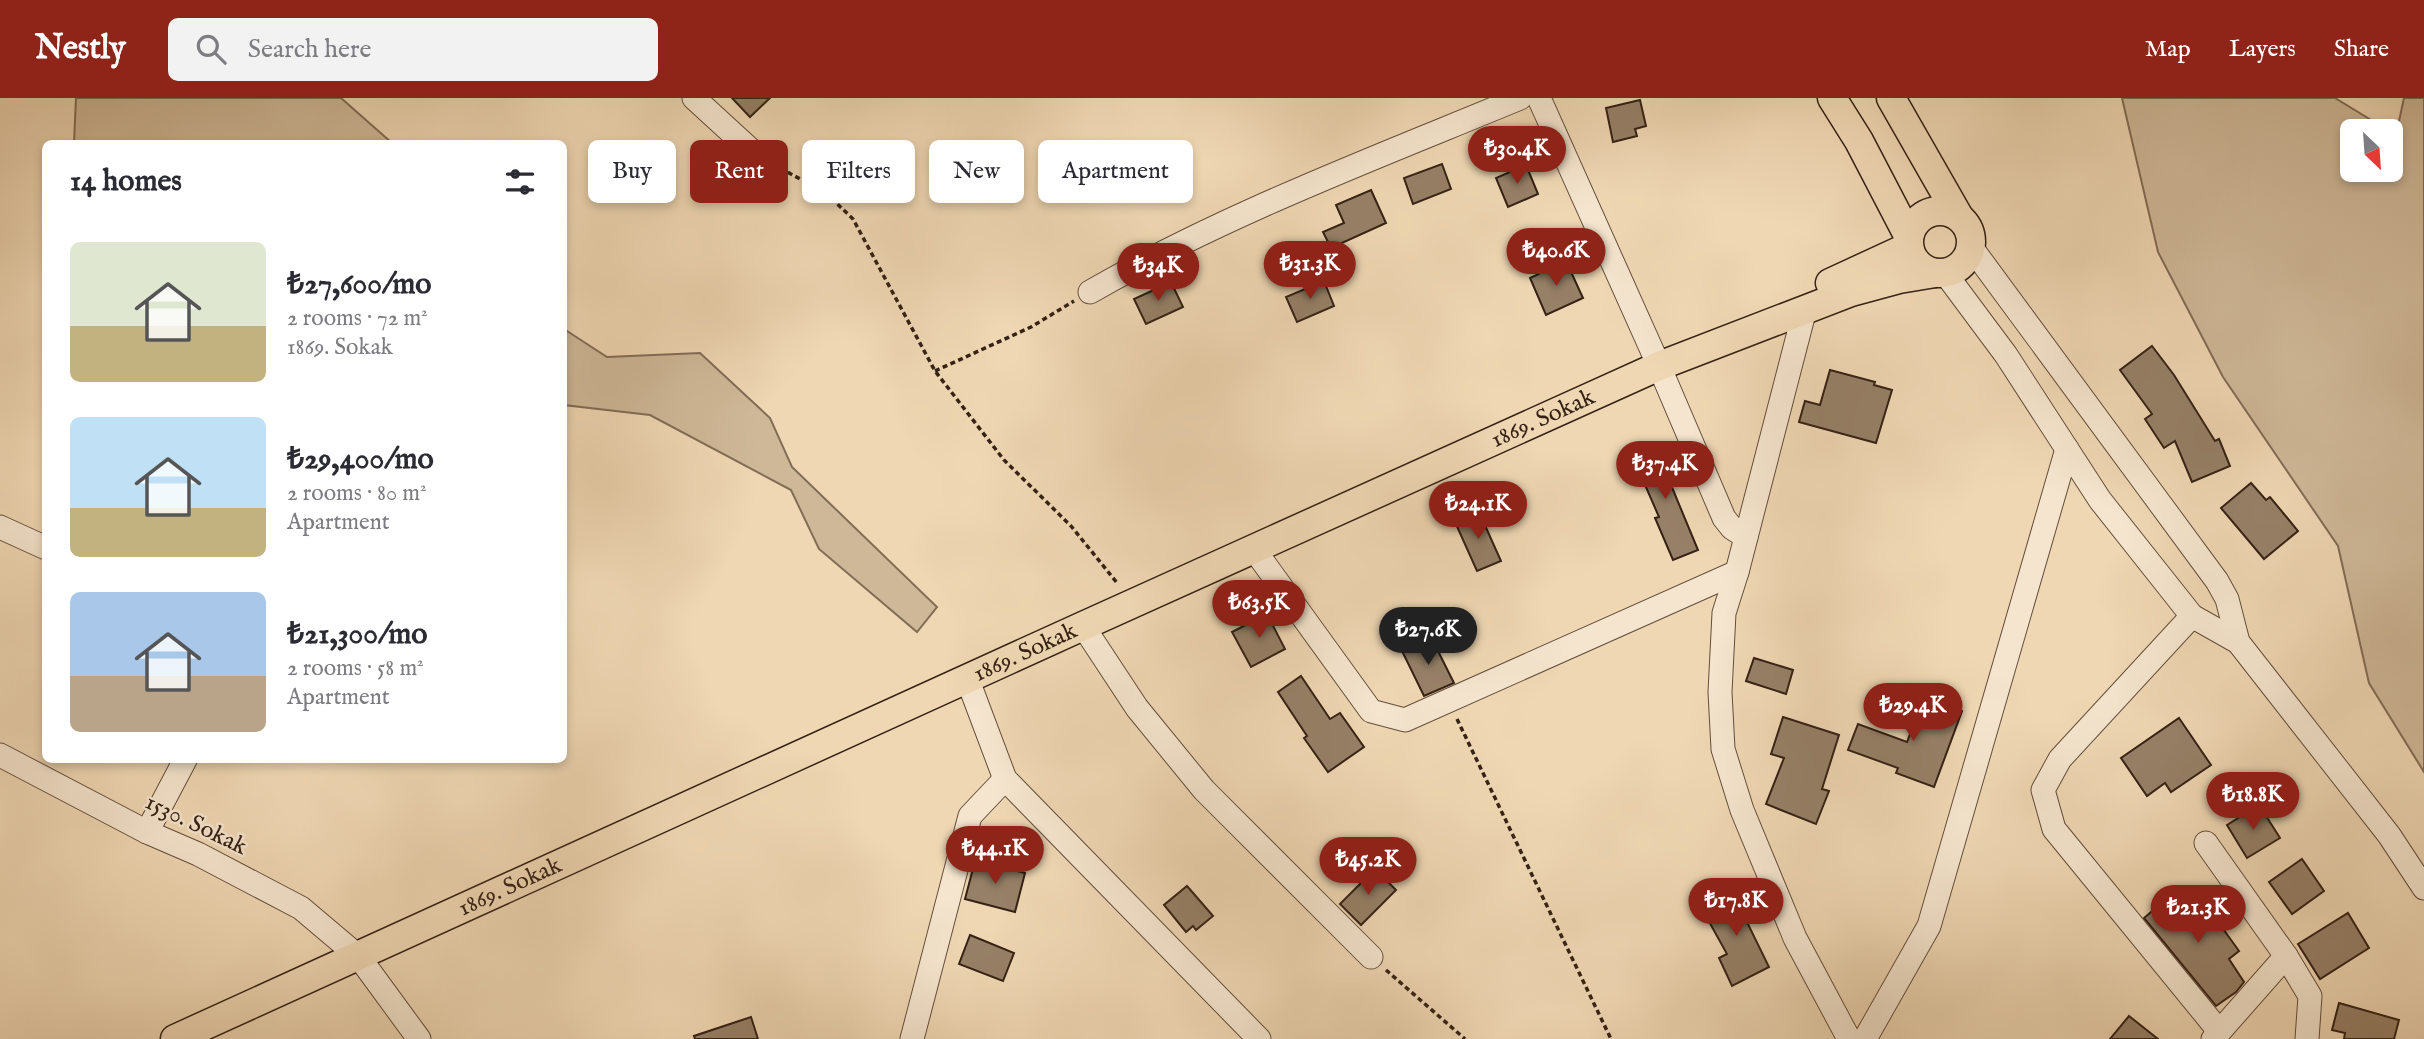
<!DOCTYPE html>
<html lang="en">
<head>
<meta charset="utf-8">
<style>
  :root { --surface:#fff; --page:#f2f2f3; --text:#2b2b33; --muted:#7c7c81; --accent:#8f2418 }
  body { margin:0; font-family:"IM FELL English",serif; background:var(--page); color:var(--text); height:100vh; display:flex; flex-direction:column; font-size:26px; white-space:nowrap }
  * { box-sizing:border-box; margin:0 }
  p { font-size:23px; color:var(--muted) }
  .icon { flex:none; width:38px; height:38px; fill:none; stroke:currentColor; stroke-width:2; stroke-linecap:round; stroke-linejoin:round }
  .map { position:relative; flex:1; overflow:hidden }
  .drawer { position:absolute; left:42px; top:42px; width:525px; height:623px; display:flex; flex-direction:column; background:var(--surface); border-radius:10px; box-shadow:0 4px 10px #0003 }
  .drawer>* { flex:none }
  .banner { position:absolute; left:588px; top:42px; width:665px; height:63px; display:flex; gap:14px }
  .needle { width:46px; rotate:155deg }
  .controls { position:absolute; left:2340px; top:21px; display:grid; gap:14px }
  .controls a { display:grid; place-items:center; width:63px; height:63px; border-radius:10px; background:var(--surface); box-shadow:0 4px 10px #0003; font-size:35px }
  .price { position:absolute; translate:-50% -60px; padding:0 16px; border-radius:24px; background:var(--accent); color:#fff; font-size:23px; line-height:46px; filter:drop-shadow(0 2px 4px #0008) }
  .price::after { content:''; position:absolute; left:50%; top:42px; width:21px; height:16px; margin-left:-10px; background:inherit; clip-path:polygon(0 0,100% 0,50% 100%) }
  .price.on { background:#222; color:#fff }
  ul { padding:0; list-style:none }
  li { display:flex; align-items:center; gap:21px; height:175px; padding:0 28px }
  li span { display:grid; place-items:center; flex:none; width:196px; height:140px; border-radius:10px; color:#555 }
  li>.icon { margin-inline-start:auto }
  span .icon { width:84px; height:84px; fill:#fffc; stroke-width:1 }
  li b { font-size:30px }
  h2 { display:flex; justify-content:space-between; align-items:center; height:84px; padding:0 28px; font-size:30px }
  .chip { padding:0 24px; border-radius:10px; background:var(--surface); box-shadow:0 4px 10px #0003; font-size:24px; line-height:63px }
  .chip.on { background:var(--accent); color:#fff }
  header { display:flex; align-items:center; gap:42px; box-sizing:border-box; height:98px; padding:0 35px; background:var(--accent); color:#fff }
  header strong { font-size:33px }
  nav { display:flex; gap:38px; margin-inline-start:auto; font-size:24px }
  .search { width:490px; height:63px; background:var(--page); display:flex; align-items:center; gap:18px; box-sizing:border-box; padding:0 24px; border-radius:10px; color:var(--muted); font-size:26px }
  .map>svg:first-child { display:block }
  .green { fill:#cfb898; stroke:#826c56; stroke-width:2 }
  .building { fill:#968067; stroke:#352115; stroke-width:2 }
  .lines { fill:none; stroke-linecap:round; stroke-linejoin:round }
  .minor-casing { stroke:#644e3c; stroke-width:25 }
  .major-casing { stroke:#352115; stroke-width:31 }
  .path { stroke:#352115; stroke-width:3.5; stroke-dasharray:5 3.5; stroke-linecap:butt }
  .minor { stroke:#f5e5ce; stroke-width:23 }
  .major { stroke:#efd7b3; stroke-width:28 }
  .labels { text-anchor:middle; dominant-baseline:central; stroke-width:5; stroke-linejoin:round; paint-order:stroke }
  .street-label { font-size:24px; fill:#352115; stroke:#f5e5ce }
</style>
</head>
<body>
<header>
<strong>Nestly</strong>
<div class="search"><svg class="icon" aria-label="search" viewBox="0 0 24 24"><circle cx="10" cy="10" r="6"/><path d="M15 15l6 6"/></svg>Search here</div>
<nav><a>Map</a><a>Layers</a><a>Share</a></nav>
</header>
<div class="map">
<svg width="2424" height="941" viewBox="0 0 2424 941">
  <rect width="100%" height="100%" fill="#efd7b3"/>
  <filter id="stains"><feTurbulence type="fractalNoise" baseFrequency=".00286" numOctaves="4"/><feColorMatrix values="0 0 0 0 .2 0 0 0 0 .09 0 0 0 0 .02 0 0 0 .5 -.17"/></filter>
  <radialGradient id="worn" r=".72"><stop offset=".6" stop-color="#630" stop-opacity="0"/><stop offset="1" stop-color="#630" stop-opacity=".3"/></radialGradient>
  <g class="green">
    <path d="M76 0H341L392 45H74Z"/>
    <path d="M2122 0H2335L2389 33H2352V72H2390L2391 34 2396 37 2404 0H2424V674L2369 585 2338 448 2223 279 2158 154Z"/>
    <path d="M564 231 607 259 700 255 770 320 792 369 937 509 917 534 819 451 791 392 650 317 564 307Z"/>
  </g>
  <g class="building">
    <path d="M732 0H770L750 19Z"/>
    <path d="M1640 2 1646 28 1635 31 1637 38 1613 44 1606 10Z"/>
    <path d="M1442 66 1451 91 1413 106 1404 80Z"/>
    <path d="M1526 67 1538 96 1508 109 1496 80Z"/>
    <path d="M1371 92 1386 125 1331 150 1323 134 1344 125 1336 107Z"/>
    <path d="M1566 163 1583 200 1546 217 1530 180Z"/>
    <path d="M1324 183 1334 208 1297 224 1286 199Z"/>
    <path d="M1171 184 1183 209 1146 226 1134 201Z"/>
    <path d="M2152 248 2174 277 2215 343 2219 341 2230 368 2192 384 2175 343 2164 350 2145 321 2152 316 2120 272Z"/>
    <path d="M1830 272 1875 284 1874 287 1892 292 1876 345 1799 324 1805 303 1820 307Z"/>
    <path d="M1659 346 1676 385 1671 387 1698 452 1673 462 1655 420 1659 419 1632 357Z"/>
    <path d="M2251 385 2266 402 2270 399 2298 433 2264 461 2221 410Z"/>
    <path d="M1479 414 1501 463 1477 473 1455 424Z"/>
    <path d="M1267 516 1285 551 1251 569 1232 534Z"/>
    <path d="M1431 539 1454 585 1424 598 1402 553Z"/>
    <path d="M1754 560 1793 572 1786 596 1746 583Z"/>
    <path d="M1301 578 1330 621 1340 615 1364 649 1328 674 1304 640 1307 638 1278 594Z"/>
    <path d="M1924 599 1962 613 1934 689 1896 675 1898 670 1848 652 1858 626 1907 644Z"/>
    <path d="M1783 619 1839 637 1822 691 1829 693 1816 726 1766 706 1784 660 1771 656Z"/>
    <path d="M2179 620 2211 667 2171 694 2165 685 2147 698 2121 660Z"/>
    <path d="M2259 707 2280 740 2247 760 2227 727Z"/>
    <path d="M2302 761 2324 793 2292 816 2269 784Z"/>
    <path d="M975 763 1025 775 1015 814 965 801Z"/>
    <path d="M1375 771 1396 792 1361 827 1340 806Z"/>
    <path d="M1187 788 1213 818 1196 832 1193 828 1186 834 1164 807Z"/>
    <path d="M2180 789 2202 815 2208 810 2239 853 2229 861 2244 884 2236 894 2216 908 2144 820Z"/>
    <path d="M1737 791 1751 814 1744 818 1769 869 1732 888 1719 860 1727 856 1702 811Z"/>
    <path d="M2348 815 2369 850 2320 881 2298 846Z"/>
    <path d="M970 837 1014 855 1003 883 959 866Z"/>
    <path d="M2339 905 2399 922 2394 941H2344L2345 935 2332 932Z"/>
    <path d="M2129 918 2158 941H2110Z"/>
    <path d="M751 919 758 941H695L694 938Z"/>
  </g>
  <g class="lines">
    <g class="minor-casing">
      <g id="minor">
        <path d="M694 0 755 56"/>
        <path d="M1539 0 1659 268 1724 420 1732 430 1746 439"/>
        <path d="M1971 149 2217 483 2227 501 2238 544"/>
        <path d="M1945 175 2006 257 2100 402 2192 518 2238 544 2389 737 2424 790"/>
        <path d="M1090 194C1226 116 1375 60 1520 0"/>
        <path d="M1805 211 1737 474 1724 515 1720 594 1723 651 1742 712 1795 840 1849 941"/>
        <path d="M0 429 46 450"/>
        <path d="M1253 450 1371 613 1405 622 1737 474"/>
        <path d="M2192 518 2060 661 2043 692 2054 731 2219 933"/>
        <path d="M1083 528 1137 610 1204 692 1371 859"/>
        <path d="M967 580 1005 681 1259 941"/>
        <path d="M0 657 147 734 198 756 301 810 359 859 419 941"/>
        <path d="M147 734 185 662"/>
        <path d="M2206 745 2286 858 2310 898 2307 941"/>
        <path d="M912 941 970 718 1005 681"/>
        <path d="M1865 941 1929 828 2067 351"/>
        <path d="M2213 941 2286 858"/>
      </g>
    </g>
    <g class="major-casing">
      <g id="major">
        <path d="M1832 0 1859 43 1909 139"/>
        <path d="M1891 0 1959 119"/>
        <circle cx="1940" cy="144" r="31"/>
        <path d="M1830 185 1908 149"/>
        <path id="s1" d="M175 941 1083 528 1659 268 1851 194 1899 181 1935 175"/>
      </g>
    </g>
    <g class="path">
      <path d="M773 66 827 96 853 121 935 273 1004 362 1071 428 1118 486"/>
      <path d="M935 273 1031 229 1074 203"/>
      <path d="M1457 621 1611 941"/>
      <path d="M1386 872 1465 941"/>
    </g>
    <use href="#minor" class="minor"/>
    <use href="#major" class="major"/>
  </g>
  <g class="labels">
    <g class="street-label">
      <text stroke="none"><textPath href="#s1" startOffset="1502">1869. Sokak</textPath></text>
      <text stroke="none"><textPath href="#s1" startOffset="934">1869. Sokak</textPath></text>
      <text transform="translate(196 727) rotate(26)">1530. Sokak</text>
      <text stroke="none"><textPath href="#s1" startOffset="368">1869. Sokak</textPath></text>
    </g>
  </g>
  <rect width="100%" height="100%" filter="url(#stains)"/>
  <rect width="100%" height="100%" fill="url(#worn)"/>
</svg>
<div class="controls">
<a><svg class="needle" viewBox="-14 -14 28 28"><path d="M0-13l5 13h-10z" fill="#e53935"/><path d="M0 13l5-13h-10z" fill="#7c7c81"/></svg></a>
</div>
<b class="price" style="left:1517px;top:88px">₺30.4K</b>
<b class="price" style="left:1556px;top:190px">₺40.6K</b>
<b class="price" style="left:1310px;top:203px">₺31.3K</b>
<b class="price" style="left:1158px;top:205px">₺34K</b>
<b class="price" style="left:1665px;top:403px">₺37.4K</b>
<b class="price" style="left:1478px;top:443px">₺24.1K</b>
<b class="price" style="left:1259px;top:542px">₺63.5K</b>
<b class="price on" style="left:1428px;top:569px">₺27.6K</b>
<b class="price" style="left:1913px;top:645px">₺29.4K</b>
<b class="price" style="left:2253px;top:734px">₺18.8K</b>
<b class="price" style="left:995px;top:788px">₺44.1K</b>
<b class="price" style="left:1368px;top:799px">₺45.2K</b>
<b class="price" style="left:1736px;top:840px">₺17.8K</b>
<b class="price" style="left:2198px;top:847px">₺21.3K</b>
<div class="banner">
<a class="chip">Buy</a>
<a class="chip on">Rent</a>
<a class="chip">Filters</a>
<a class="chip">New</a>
<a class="chip">Apartment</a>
</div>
<section class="drawer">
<h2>14 homes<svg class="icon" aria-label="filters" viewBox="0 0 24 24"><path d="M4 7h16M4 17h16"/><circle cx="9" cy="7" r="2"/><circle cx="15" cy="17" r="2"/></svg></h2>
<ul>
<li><span style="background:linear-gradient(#dfe7d0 60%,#c2b280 0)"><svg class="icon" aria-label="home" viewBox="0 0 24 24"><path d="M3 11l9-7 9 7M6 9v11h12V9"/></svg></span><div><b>₺27,600/mo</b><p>2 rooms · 72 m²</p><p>1869. Sokak</p></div></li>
<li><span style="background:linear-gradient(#bfe0f5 65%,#c2b280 0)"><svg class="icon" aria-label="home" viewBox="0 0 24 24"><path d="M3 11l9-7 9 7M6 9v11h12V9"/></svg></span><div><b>₺29,400/mo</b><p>2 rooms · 80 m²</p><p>Apartment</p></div></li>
<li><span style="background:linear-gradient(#a9c7e8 60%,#b9a48a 0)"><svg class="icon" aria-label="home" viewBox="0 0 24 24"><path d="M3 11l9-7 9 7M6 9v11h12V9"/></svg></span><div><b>₺21,300/mo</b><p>2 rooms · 58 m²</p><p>Apartment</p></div></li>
</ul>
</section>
</div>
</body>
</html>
